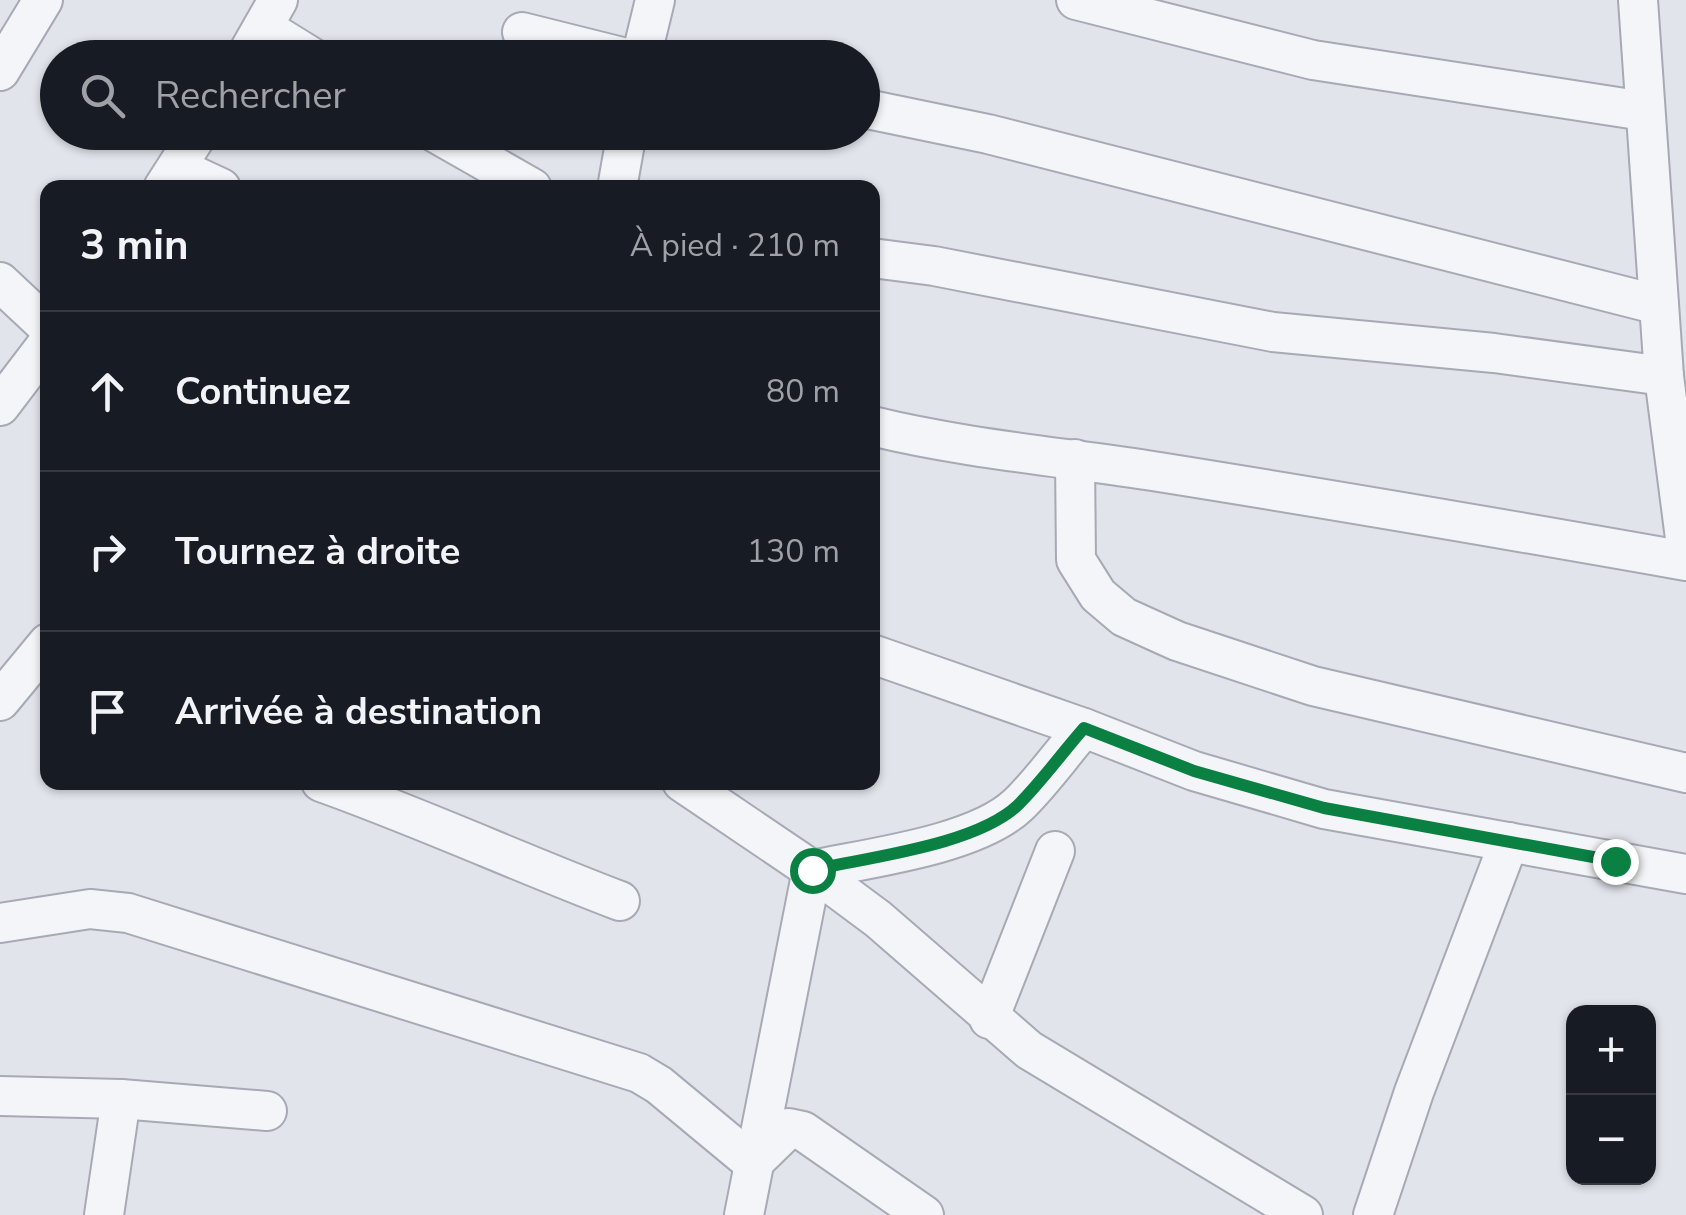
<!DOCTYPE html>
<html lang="fr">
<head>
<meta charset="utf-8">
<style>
	body { margin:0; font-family:"Nunito Sans",sans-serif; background:#20242c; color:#f1f3f6 }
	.controls { position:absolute; right:30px; bottom:30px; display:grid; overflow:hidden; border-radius:20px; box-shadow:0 2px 8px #0004 }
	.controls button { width:90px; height:90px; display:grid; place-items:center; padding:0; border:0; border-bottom:2px solid #363941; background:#171b24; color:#f1f3f6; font:50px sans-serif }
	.stop { position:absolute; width:30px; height:30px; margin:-22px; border:8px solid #0b8043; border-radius:50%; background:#fff }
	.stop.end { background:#0b8043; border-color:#fff; box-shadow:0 2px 10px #0008 }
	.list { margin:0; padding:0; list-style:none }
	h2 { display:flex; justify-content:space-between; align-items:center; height:130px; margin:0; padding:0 40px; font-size:42px }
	h2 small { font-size:32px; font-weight:400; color:#9ea1a6 }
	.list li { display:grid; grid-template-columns:65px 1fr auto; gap:30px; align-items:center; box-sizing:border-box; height:160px; padding:0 40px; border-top:2px solid #363941 }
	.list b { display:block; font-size:38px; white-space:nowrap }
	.list em { font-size:32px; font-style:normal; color:#9ea1a6 }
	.icon { flex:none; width:55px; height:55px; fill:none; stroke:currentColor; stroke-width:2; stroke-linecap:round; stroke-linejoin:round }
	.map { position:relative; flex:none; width:1686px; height:1215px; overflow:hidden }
	.search { position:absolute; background:#171b24; box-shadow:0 2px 8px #0004; left:40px; top:40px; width:840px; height:110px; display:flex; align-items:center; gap:25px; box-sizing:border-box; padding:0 35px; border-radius:55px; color:#9ea1a6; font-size:38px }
	.panel { position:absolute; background:#171b24; box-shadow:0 2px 8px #0004; left:40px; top:180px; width:840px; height:610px; border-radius:20px }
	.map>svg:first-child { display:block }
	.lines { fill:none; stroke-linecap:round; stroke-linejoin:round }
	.minor-casing { stroke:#a6aab5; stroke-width:42 }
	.minor { stroke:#f4f5f8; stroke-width:38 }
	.route { stroke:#0b8043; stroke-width:12 }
</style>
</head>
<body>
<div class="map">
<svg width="1686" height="1215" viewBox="0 0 1686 1215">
	<rect width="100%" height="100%" fill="#e1e4ea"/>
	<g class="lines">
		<g class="minor-casing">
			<g id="minor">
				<path d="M1076 0 1313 60 1644 111"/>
				<path d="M1638 0 1664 376 1686 546"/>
				<path d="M263 27 313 58"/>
				<path d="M522 32 626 58"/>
				<path d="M245 58 278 0"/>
				<path d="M641 58 655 0"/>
				<path d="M0 71 43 0"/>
				<path d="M862 108 988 134 1659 305"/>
				<path d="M434 132 532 188"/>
				<path d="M178 168 221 188"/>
				<path d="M163 188 199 132"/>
				<path d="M617 188 627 132"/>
				<path d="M872 258 934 266 1273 332 1494 353 1664 376"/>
				<path d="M0 282 48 327"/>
				<path d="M0 406 48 343"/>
				<path d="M872 426C966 449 1063 457 1159 472 1335 500 1510 530 1686 561"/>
				<path d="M1075 459 1076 560 1098 595 1124 617 1177 641 1313 686 1686 773"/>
				<path d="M872 654 1084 728 1194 771 1324 809 1686 874"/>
				<path d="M0 701 48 643"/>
				<path d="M321 782C422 818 520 863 620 901"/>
				<path d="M682 782 812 870 878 919 1029 1050 1303 1215"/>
				<path d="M0 923 90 909 128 913 639 1073 659 1085 753 1163 789 1128 803 1131 924 1215"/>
				<path d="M989 1019 1055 851"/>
				<path d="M0 1096 121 1099 267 1111"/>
				<path d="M104 1215 121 1099"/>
				<path d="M744 1215 812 870C869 858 976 845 1018 805 1042 782 1062 753 1084 728"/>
				<path d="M1373 1215 1414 1092 1509 842"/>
			</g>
		</g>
		<use href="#minor" class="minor"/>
	</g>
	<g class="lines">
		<path class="route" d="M812 870C869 857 976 845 1018 805 1042 781 1062 753 1084 728L1194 771 1324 808 1615 861"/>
	</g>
</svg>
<div class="controls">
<button>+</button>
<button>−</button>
</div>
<div class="stop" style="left:812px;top:870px"></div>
<div class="stop end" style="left:1615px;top:861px"></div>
<div class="search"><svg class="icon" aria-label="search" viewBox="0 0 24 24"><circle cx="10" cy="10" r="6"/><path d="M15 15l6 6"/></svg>Rechercher</div>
<section class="panel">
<h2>3 min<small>À pied · 210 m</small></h2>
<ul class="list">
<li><svg class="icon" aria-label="ahead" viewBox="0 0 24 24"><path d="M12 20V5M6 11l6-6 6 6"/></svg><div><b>Continuez</b></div><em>80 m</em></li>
<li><svg class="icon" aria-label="right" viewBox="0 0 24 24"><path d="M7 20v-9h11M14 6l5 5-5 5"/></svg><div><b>Tournez à droite</b></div><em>130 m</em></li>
<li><svg class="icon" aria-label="arrive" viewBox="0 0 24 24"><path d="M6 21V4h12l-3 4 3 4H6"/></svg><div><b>Arrivée à destination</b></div></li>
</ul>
</section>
</div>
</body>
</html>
